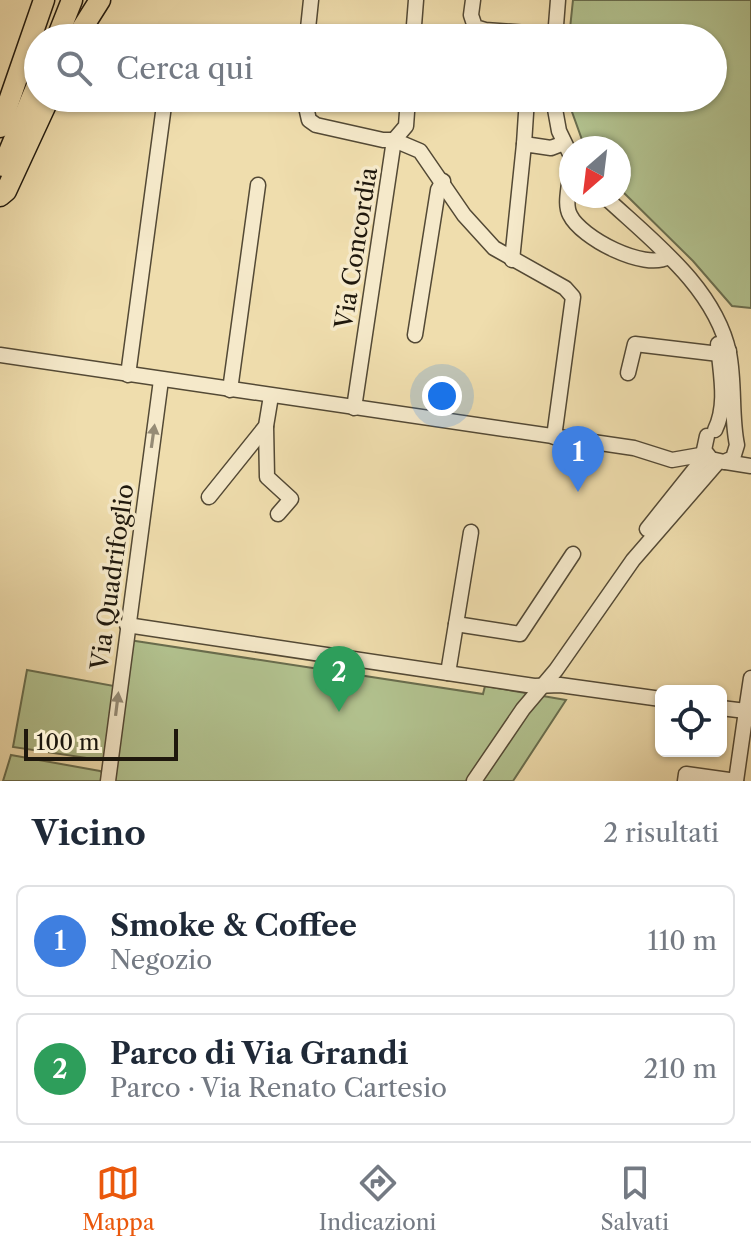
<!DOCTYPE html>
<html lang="it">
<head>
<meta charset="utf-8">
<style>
	body { margin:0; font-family:"Libre Caslon Text",serif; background:#f2f2f3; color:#1f2937 }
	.controls { position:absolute; right:24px; bottom:24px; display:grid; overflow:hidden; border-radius:12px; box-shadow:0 2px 6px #0004 }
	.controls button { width:72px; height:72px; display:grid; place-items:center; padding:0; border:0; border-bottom:2px solid #e0e1e3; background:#fff; color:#1f2937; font:40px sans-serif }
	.compass { position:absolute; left:559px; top:136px; width:72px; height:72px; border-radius:50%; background:#fff; box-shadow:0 2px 6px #0004; rotate:208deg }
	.scale { position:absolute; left:24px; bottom:20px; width:154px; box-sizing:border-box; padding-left:8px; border:4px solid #1f180d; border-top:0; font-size:22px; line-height:28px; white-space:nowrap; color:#1f180d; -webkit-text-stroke:6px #f5e9ca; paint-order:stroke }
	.you { position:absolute; left:442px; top:396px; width:28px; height:28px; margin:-20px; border:6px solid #fff; border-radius:50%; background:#1a73e8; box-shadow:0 0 0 12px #1a73e833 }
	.badge { display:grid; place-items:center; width:52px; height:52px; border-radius:50%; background:#ea580c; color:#fff; font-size:26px; font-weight:700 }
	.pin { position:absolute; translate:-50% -66px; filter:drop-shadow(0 2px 4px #0008) }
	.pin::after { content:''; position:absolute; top:42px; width:28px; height:24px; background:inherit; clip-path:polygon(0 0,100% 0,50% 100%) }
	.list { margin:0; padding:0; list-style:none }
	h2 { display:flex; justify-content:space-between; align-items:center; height:104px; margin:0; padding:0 32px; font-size:34px }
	h2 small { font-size:26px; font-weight:400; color:#747a83 }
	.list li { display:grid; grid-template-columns:52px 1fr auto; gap:24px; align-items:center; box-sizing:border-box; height:112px; margin:0 16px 16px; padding:0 16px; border:2px solid #e0e1e3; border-radius:12px }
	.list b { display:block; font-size:30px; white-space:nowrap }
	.list p { margin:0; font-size:26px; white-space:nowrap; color:#747a83 }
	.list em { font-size:26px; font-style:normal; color:#747a83 }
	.icon { flex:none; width:44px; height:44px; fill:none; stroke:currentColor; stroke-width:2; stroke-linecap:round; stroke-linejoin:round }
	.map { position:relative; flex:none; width:751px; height:781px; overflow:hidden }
	.search { position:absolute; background:#fff; box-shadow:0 2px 6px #0004; left:24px; right:24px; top:24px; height:88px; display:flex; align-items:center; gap:20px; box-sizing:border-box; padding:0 28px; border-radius:44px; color:#747a83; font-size:30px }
	.sheet { height:360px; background:#fff }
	nav { display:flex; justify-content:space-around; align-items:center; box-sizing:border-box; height:112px; border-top:2px solid #e0e1e3; background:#fff; font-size:22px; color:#747a83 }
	nav a { display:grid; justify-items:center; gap:4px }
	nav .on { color:#ea580c }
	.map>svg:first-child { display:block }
	.green { fill:#b2c28f; stroke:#686d4e; stroke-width:2 }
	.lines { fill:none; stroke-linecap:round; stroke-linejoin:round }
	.minor-casing { stroke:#534935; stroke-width:17 }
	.highway-casing { stroke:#1f180d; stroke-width:23 }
	.minor { stroke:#f5e9ca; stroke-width:14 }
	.highway { stroke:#efddad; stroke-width:20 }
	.oneway { fill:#958b75 }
	.labels { text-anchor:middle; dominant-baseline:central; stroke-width:7; stroke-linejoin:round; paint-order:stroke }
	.street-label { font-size:24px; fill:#1f180d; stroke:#f5e9ca }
</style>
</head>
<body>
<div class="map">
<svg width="751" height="781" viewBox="0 0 751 781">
	<rect width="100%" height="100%" fill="#efddad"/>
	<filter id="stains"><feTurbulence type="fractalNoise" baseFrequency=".0025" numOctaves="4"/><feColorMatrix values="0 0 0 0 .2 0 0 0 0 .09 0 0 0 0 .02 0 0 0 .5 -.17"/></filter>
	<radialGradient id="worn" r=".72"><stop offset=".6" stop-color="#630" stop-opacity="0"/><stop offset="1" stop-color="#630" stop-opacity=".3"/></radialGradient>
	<g class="green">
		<path d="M573 0H751V308L732 306 693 261 619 188V148H585L567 98H713V38H569Z"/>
		<path d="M129 640 483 694 485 686 566 700 513 781H115V755Z"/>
		<path d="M27 670 114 686 105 757 100 760 13 747Z"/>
		<path d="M11 755 100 771 104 774 103 781H3Z"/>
	</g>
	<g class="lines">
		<g class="minor-casing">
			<g id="minor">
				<path d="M473 0 471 15 475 27 485 30 555 35"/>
				<path d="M307 38 311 0"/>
				<path d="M413 38 416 0"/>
				<path d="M555 38 558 0"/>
				<path d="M304 98 309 120 316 125 383 140H394L420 151 464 215 494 248 565 288 573 297 554 437"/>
				<path d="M553 98 559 131 571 156"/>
				<path d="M524 144 527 98"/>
				<path d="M569 183C568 193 565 206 570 215 581 238 645 271 668 257"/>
				<path d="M604 196C651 240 715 287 729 353 735 384 731 416 737 445L733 458 724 462 711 459 704 450 707 436"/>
				<path d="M512 260 524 144 551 148 564 143"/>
				<path d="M415 335 438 190 443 181"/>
				<path d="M0 355 634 448 672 460 706 454"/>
				<path d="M628 373 635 344 719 354 729 351"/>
				<path d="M128 375 165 98"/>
				<path d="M230 390 258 185"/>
				<path d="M354 408 394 140 406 126 408 98"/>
				<path d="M266 426 267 477 291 499 278 514"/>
				<path d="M715 430C728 404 720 372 718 344"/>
				<path d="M726 462 751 466"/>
				<path d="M209 497 266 426 271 396"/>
				<path d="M647 529 706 455"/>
				<path d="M456 624 520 634 573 554"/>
				<path d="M127 625 534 686 560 685 661 699"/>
				<path d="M448 673 471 532"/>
				<path d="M721 708 746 711 751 678"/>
				<path d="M108 781 161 380"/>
				<path d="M474 781 523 709 556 670 633 560 718 462"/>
				<path d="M685 781 686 774 736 781"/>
				<path d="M736 781 746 711"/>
			</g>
		</g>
		<g class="highway-casing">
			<g id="highway">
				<path d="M57 38 72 0"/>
				<path d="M76 38 100 0"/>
				<path d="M0 127 44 0"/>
				<path d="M3 166 38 83"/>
				<path d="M0 196 6 191 49 98"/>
			</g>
		</g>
		<use href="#minor" class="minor"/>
		<use href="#highway" class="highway"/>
	</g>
	<defs><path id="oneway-solid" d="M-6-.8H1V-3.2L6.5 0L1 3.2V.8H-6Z" transform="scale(2)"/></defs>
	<g class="oneway">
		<use href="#oneway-solid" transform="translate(153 436) rotate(-82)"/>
		<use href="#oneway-solid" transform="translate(117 704) rotate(-83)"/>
	</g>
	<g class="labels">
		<g class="street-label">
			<text transform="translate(356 248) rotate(-81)">Via Concordia</text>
			<text transform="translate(112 577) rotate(-82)">Via Quadrifoglio</text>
		</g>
	</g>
	<rect width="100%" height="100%" filter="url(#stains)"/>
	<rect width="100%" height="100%" fill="url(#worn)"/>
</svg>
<div class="controls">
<button><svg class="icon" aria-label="locate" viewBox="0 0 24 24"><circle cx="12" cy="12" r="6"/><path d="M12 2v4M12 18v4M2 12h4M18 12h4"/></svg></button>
</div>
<svg class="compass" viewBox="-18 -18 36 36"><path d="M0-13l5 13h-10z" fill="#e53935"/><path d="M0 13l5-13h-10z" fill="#747a83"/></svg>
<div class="scale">100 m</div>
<div class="you"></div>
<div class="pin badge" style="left:578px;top:492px;background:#3f7fe0">1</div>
<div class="pin badge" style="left:339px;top:712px;background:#2e9e5b">2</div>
<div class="search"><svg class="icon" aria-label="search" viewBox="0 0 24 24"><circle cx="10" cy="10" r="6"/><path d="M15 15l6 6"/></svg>Cerca qui</div>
</div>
<section class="sheet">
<h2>Vicino<small>2 risultati</small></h2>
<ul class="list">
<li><span class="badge" style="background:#3f7fe0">1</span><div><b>Smoke &amp; Coffee</b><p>Negozio</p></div><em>110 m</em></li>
<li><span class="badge" style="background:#2e9e5b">2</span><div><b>Parco di Via Grandi</b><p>Parco · Via Renato Cartesio</p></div><em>210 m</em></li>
</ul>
</section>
<nav>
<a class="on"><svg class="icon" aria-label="map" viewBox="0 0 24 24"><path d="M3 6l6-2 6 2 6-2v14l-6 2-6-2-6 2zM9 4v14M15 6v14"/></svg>Mappa</a>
<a><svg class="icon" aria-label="directions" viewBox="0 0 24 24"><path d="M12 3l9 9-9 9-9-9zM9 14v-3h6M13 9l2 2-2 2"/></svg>Indicazioni</a>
<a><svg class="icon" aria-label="saved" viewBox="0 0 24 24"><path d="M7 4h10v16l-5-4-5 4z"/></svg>Salvati</a>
</nav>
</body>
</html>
